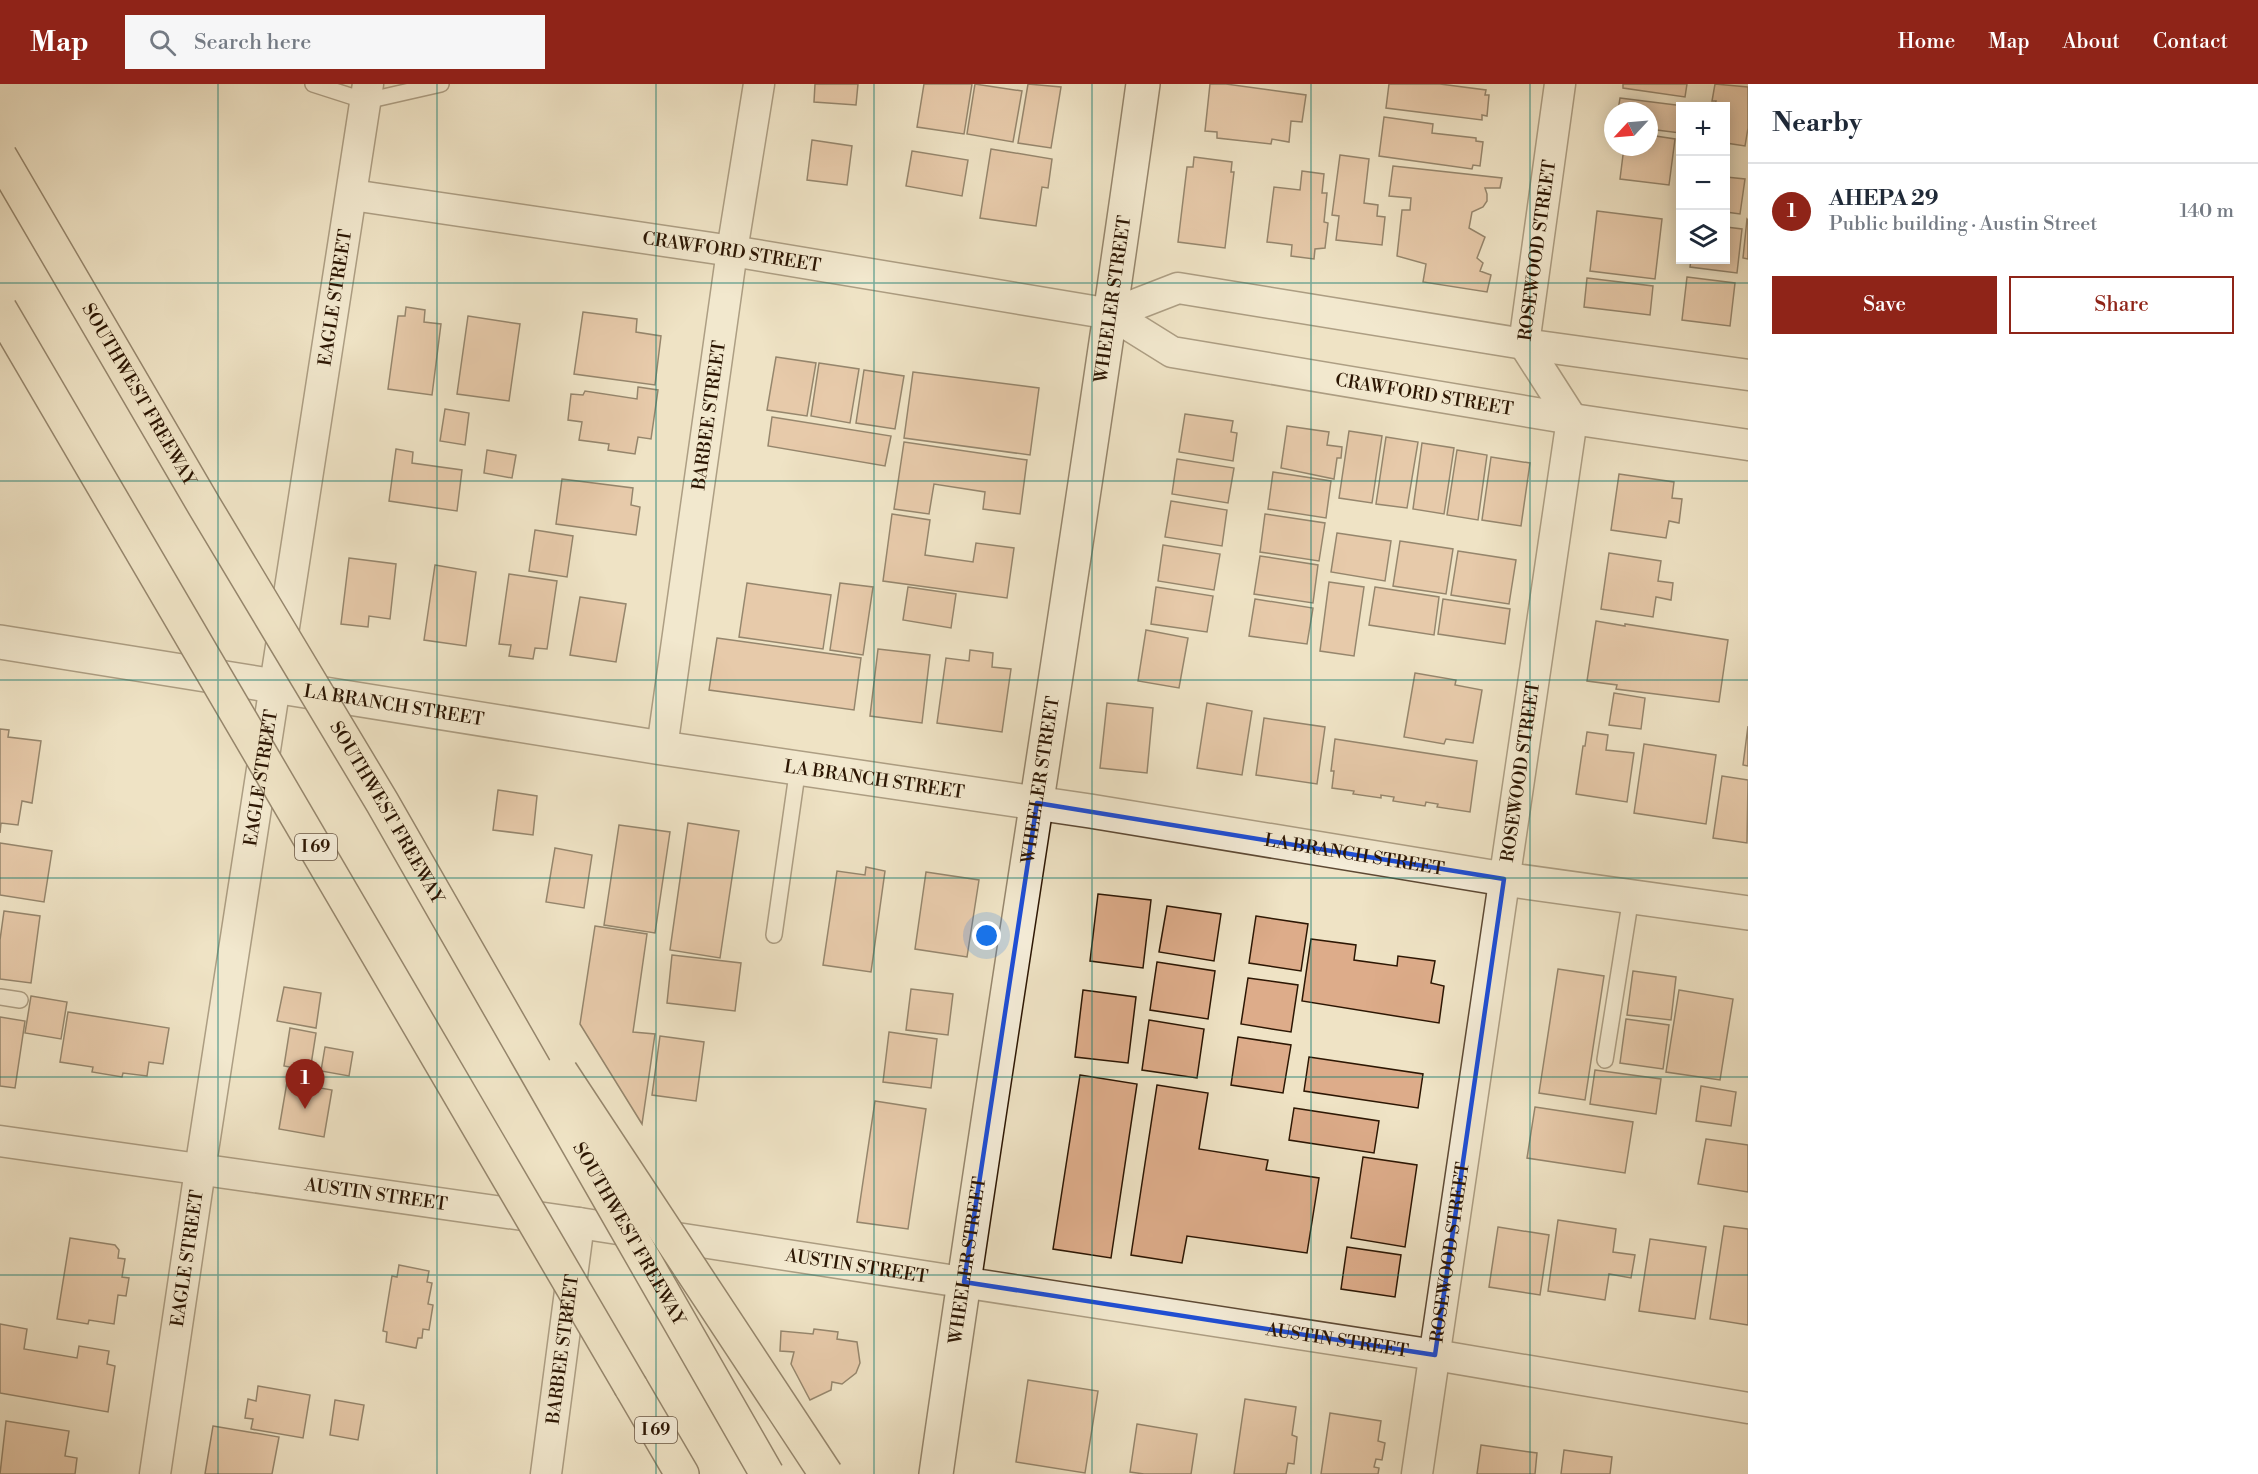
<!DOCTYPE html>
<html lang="en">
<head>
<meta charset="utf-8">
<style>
	body { margin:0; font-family:"Libre Bodoni",serif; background:#f6f6f7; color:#1f2937 }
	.controls { position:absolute; right:18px; top:18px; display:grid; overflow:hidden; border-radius:0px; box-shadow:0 3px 15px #0003 }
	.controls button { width:54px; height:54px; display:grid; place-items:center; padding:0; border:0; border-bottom:2px solid #e0e1e3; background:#fff; color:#1f2937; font:30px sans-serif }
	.compass { position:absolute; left:1604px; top:18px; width:54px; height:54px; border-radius:50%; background:#fff; box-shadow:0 3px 15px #0003; rotate:244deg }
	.you { position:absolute; left:987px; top:852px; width:21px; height:21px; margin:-15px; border:4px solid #fff; border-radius:50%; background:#1a73e8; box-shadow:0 0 0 9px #1a73e833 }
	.badge { display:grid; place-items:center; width:39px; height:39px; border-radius:50%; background:#8f2418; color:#fff; font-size:20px; font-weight:700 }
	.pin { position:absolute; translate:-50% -50px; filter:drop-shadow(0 2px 3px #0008) }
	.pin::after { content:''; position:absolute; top:32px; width:21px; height:18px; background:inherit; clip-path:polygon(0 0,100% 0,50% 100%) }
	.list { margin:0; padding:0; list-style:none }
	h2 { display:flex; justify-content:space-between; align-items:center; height:78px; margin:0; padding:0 24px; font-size:26px }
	h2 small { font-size:20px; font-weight:400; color:#747a83 }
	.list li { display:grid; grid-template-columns:39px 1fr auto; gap:18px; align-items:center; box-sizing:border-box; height:96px; padding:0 24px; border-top:2px solid #e0e1e3 }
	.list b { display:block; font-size:22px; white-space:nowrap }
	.list p { margin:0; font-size:20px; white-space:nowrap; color:#747a83 }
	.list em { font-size:20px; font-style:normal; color:#747a83 }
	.actions { display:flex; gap:12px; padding:18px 24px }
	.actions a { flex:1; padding:14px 0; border:2px solid #8f2418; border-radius:0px; text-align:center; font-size:21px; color:#8f2418 }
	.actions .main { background:#8f2418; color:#fff }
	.icon { flex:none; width:33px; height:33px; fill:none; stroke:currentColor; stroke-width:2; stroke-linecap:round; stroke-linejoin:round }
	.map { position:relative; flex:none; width:1748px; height:1390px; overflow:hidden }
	header { display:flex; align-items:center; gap:36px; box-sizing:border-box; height:84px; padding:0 30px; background:#8f2418; color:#fff }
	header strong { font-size:28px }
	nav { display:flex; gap:33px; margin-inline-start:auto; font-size:21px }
	.search { width:420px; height:54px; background:#f6f6f7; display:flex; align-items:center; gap:15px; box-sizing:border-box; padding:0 21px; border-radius:0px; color:#747a83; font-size:22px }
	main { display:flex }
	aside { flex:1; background:#fff }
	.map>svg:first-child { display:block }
	.building { fill:#ddac8a; stroke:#2c1603; stroke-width:1.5 }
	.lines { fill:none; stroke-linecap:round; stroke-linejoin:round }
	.service-casing { stroke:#5d4934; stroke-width:18 }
	.minor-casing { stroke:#5d4934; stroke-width:33 }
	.tertiary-casing { stroke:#5d4934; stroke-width:36 }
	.secondary-casing { stroke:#2c1603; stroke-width:36 }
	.motorway-casing { stroke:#2c1603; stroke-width:36 }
	.service { stroke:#f5edd9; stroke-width:15 }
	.minor { stroke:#f5edd9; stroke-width:30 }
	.tertiary { stroke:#f5edd9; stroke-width:33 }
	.secondary { stroke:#f5edd9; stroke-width:33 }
	.motorway { stroke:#efe3c5; stroke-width:33 }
	.motorway-bridge-casing { stroke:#2c1603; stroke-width:36; stroke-linecap:butt }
	.motorway-bridge { stroke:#efe3c5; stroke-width:33 }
	.marked { fill:none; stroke:#1d4ed8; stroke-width:4.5; stroke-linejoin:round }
	.grid { fill:none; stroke:#0f766e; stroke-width:1.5; stroke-opacity:0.55 }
	.labels { text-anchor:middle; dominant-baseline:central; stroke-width:6; stroke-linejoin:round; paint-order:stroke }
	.shield { fill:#f5edd9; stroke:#685643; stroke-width:1.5 }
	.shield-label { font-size:16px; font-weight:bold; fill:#2c1603 }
	.street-label { font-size:18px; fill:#2c1603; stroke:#f5edd9 }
</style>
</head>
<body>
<header>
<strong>Map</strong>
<div class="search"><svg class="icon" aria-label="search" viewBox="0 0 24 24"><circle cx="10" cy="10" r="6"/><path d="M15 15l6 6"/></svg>Search here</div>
<nav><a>Home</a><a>Map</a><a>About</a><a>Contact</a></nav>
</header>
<main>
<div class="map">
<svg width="1748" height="1390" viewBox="0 0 1748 1390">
	<rect width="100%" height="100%" fill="#efe3c5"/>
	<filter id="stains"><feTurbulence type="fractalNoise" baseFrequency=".00333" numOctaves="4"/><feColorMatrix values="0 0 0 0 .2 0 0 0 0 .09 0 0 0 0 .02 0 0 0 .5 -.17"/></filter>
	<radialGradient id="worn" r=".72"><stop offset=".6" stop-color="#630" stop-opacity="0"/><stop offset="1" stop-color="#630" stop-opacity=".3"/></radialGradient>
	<g class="building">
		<path d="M815 0H858L856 21 814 18Z"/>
		<path d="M924 0H972L964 50 917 43Z"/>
		<path d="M975 0 1022 7 1013 58 967 50Z"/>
		<path d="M1028 0 1061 3 1051 64 1018 59Z"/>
		<path d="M1210 0H1226L1306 11 1302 38 1291 37 1289 58 1272 55 1271 60 1217 54V48L1205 47Z"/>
		<path d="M1389 0H1440L1486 6 1485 11H1489L1487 32 1482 31V36L1386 24Z"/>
		<path d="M1623 0H1687L1685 13 1623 4Z"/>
		<path d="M1715 0 1748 3V44L1745 62 1726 59V22H1715L1716 17H1712Z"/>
		<path d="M1620 14 1684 22H1680V49L1649 45V27H1618Z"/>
		<path d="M1384 33 1433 40 1432 49 1476 54V57L1483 58 1480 82 1473 81 1472 85 1379 72Z"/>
		<path d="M1649 51 1675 55 1669 101 1620 95 1624 63H1649Z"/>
		<path d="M812 56 852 62 847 101 807 96Z"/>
		<path d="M991 65 1052 75 1048 104 1042 103 1036 142 980 134Z"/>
		<path d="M912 67 968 76 962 112 906 102Z"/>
		<path d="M1340 71 1369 75 1364 119 1378 121 1377 132 1385 133 1382 161 1336 156 1339 132 1332 131Z"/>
		<path d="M1194 73 1232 78 1231 88H1234L1225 164 1178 158 1187 83H1193Z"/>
		<path d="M1393 82 1502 94 1500 104H1485L1487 110V117L1483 123 1472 128 1469 144 1485 153 1477 174 1483 179 1480 187 1491 191 1487 208 1423 198 1426 180 1397 172 1402 126H1410L1411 114 1389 112Z"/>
		<path d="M1302 87 1324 90 1322 109H1327L1324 138 1328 139 1325 164 1315 165 1314 175 1291 172 1292 161 1267 158 1274 103 1300 106Z"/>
		<path d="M1726 93 1745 95 1740 130 1726 128Z"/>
		<path d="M1597 127 1662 135 1655 195 1590 187Z"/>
		<path d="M1747 135 1748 136V175L1743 174Z"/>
		<path d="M1726 143 1742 145 1737 189 1690 183 1691 176H1726Z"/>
		<path d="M1687 193 1735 199 1730 242 1682 236Z"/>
		<path d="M1587 194 1653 202 1650 231 1584 223Z"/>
		<path d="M406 223 425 226 424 238 441 240 432 311 388 305 398 232H405Z"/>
		<path d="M583 228 637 235 636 248 661 252 655 301 574 290Z"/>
		<path d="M468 232 520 240 509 317 457 310Z"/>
		<path d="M776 273 816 279 807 332 767 326Z"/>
		<path d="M819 279 859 285 850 339 811 332Z"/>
		<path d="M864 286 904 292 895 345 856 339Z"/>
		<path d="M913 288 1039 304 1030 371 904 354Z"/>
		<path d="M638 303 658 306 651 355 638 353 635 370 608 366 609 360 579 356 582 338 568 336 571 310 583 311 585 307 637 315Z"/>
		<path d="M445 325 469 329 465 361 440 357Z"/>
		<path d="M1185 330 1233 337 1231 348 1237 349 1233 377 1179 368Z"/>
		<path d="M772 333 891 352 885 382 768 362Z"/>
		<path d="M1287 342 1329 348 1327 361 1342 363 1341 374H1337L1334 395 1281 384Z"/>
		<path d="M1349 347 1382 352 1372 419 1339 414Z"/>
		<path d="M1386 353 1418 358 1407 424 1376 420Z"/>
		<path d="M904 358 1027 376 1020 430 983 425 985 408 934 400 929 430 894 425Z"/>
		<path d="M1422 359 1454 364 1444 430 1413 425Z"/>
		<path d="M396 365 413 368 412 379 462 386 457 427 389 417Z"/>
		<path d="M487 366 516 371 512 394 484 389Z"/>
		<path d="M1457 366 1487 371 1478 436 1447 431Z"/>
		<path d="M1491 373 1530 379 1521 442 1482 436Z"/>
		<path d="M1177 375 1234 384 1228 419 1172 410Z"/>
		<path d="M1273 388 1331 397 1326 434 1268 425Z"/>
		<path d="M1619 390 1674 398 1672 414 1682 415 1679 439 1669 437 1666 454 1611 446Z"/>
		<path d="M562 395 633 404 631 421 640 423 636 451 556 440Z"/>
		<path d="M1171 417 1227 426 1222 462 1165 453Z"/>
		<path d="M892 430 930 436 925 471 973 478 976 459 1014 464 1007 514 883 497Z"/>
		<path d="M1265 430 1325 439 1319 477 1260 468Z"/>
		<path d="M535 446 573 452 567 493 529 487Z"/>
		<path d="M1337 449 1391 457 1385 497 1331 488Z"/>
		<path d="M1400 457 1453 465 1446 510 1393 502Z"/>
		<path d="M1163 461 1220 470 1214 506 1158 497Z"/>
		<path d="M1458 467 1516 476 1509 520 1451 511Z"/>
		<path d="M1609 469 1661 477 1658 497 1673 499 1671 516 1656 513 1653 533 1601 525Z"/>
		<path d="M1260 472 1318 481 1313 519 1254 510Z"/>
		<path d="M349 474 396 480 390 535 369 532 368 543 341 540Z"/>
		<path d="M435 481 476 488 466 562 424 556Z"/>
		<path d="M509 490 557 497 547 565 535 564 533 575 509 572 511 561 499 560Z"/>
		<path d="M1329 498 1364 503 1354 572 1320 567Z"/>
		<path d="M747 499 831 511 823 565 739 553Z"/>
		<path d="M840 499 873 503 863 571 830 566Z"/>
		<path d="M908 503 956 510 951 544 903 536Z"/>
		<path d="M1156 503 1213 512 1207 548 1151 540Z"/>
		<path d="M1375 503 1439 513 1434 551 1369 541Z"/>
		<path d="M580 513 626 520 616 578 570 571Z"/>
		<path d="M1255 515 1313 524 1307 560 1249 552Z"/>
		<path d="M1443 515 1510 525 1505 560 1438 550Z"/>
		<path d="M1596 537 1625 542V540L1728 556 1719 618 1616 605 1617 601 1587 597Z"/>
		<path d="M1146 546 1188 554 1179 604 1138 597Z"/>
		<path d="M717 554 861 574 854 626 709 606Z"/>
		<path d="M878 565 930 571 922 639 870 632Z"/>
		<path d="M970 566 993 569 992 583 1011 585 1002 648 937 639 946 574 969 577Z"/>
		<path d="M1415 589 1456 596 1455 601 1482 606 1473 659 1446 655 1444 660 1404 653Z"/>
		<path d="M1614 609 1645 614 1641 645 1609 641Z"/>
		<path d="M1107 619 1153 624 1147 689 1100 684Z"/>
		<path d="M1207 619 1252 627 1242 691 1197 684Z"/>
		<path d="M1264 634 1325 643 1317 700 1256 691Z"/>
		<path d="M1748 642V682L1743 681Z"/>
		<path d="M0 645 9 646 8 653 41 657 32 719 22 717 18 741 1 739 0 749Z"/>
		<path d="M1587 648 1608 651 1606 666 1634 669 1627 718 1576 710 1583 662H1585Z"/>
		<path d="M1335 655 1477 677 1470 728 1437 723 1438 720 1426 718 1425 722 1393 717 1394 713 1381 711V714L1353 710 1354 707 1332 704 1334 687H1331Z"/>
		<path d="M1644 660 1716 671 1706 740 1634 729Z"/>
		<path d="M1722 692 1748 696 1747 759 1713 754Z"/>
		<path d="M498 706 537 712 533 751 493 746Z"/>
		<path d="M688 739 739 747 720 874 670 866Z"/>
		<path d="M619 741 670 748 655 849 604 841Z"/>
		<path d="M0 759 52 767 44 818 0 811Z"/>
		<path d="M555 764 592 771 584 824 546 818Z"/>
		<path d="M866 783 885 787 871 888 823 881 837 787 865 791Z"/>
		<path d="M926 788 979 796 967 873 915 865Z"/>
		<path d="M1098 810 1151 816 1143 884 1090 877Z"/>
		<path d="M1167 822 1221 830 1214 877 1159 868Z"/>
		<path d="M4 827 40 832 31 899 0 895V856Z"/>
		<path d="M1256 832 1308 840 1301 887 1249 879Z"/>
		<path d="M595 842 647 850 633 948 655 950 642 1040 580 940Z"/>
		<path d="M1311 855 1356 861 1354 876 1397 882 1398 872 1435 877 1431 899 1444 902 1439 939 1302 917Z"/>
		<path d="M672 871 741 879 735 927 667 919Z"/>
		<path d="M1157 878 1215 887 1208 935 1150 926Z"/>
		<path d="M1558 885 1604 892 1585 1016 1539 1009Z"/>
		<path d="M1633 887 1676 893 1671 936 1627 931Z"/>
		<path d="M1248 894 1298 901 1291 948 1241 940Z"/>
		<path d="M284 903 321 909 316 944 277 937Z"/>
		<path d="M911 905 953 910 948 951 906 946Z"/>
		<path d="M1083 906 1136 913 1128 979 1075 973Z"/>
		<path d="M1679 906 1733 915 1720 996 1666 988Z"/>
		<path d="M31 912 67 918 61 955 25 949Z"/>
		<path d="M68 928 169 944 163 980 149 978 147 992 123 989 122 993 92 988 93 983 60 978Z"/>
		<path d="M0 933 25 937 15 1004 0 1002Z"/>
		<path d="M1626 935 1669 941 1663 985 1620 979Z"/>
		<path d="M1149 936 1204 945 1197 994 1142 986Z"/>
		<path d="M290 944 316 949 310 987 284 982Z"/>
		<path d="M889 948 937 955 931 1004 883 998Z"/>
		<path d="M660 952 704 958 696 1017 652 1011Z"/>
		<path d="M1238 953 1291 961 1283 1009 1231 1001Z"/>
		<path d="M325 963 353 968 349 992 321 987Z"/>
		<path d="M1309 973 1423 990 1418 1024 1304 1007Z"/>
		<path d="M1595 986 1661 995 1656 1030 1590 1020Z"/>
		<path d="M1080 991 1137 1000 1111 1174 1053 1165Z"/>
		<path d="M287 998 332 1006 324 1053 279 1045Z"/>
		<path d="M1157 1001 1208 1009 1199 1065 1268 1076 1266 1086 1319 1094 1307 1169 1187 1152 1182 1179 1131 1171Z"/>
		<path d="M1701 1002 1736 1008 1731 1042 1696 1037Z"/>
		<path d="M875 1017 926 1025 908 1145 857 1138Z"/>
		<path d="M1535 1023 1633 1038 1625 1089 1527 1074Z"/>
		<path d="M1294 1024 1379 1037 1374 1069 1289 1056Z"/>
		<path d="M1706 1055 1748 1061V1108L1698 1100Z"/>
		<path d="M1363 1073 1417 1081 1405 1163 1351 1154Z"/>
		<path d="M1558 1136 1616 1145 1613 1168 1635 1171 1631 1194 1609 1190 1605 1216 1548 1207Z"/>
		<path d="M1724 1142 1748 1145V1241L1710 1235Z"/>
		<path d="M1498 1143 1549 1151 1540 1211 1489 1203Z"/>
		<path d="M70 1154 115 1161 119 1166 118 1174 125 1175 122 1193 129 1194 126 1212 118 1211 114 1240 89 1236 88 1240 57 1235Z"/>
		<path d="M1650 1155 1706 1163 1695 1235 1639 1227Z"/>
		<path d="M1347 1163 1401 1171 1395 1213 1341 1205Z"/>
		<path d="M399 1181 429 1187 427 1198 432 1199 428 1220 433 1221 429 1246 423 1245 422 1254H418L416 1264 386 1258 387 1248 383 1247 392 1192 397 1193Z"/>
		<path d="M0 1240 27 1245 24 1265 77 1274 79 1262 109 1267 107 1280 115 1282 108 1328 0 1309Z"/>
		<path d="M814 1245 838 1248 837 1255 857 1258 860 1279 856 1289 842 1300 832 1298 831 1306 810 1316 791 1280 794 1268 780 1267 781 1247 813 1250Z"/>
		<path d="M1028 1296 1098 1307 1085 1389 1016 1378Z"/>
		<path d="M258 1302 310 1311 303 1354 251 1345 253 1335 245 1334 248 1315 256 1317Z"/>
		<path d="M1245 1315 1296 1323 1292 1351 1297 1353 1294 1380 1288 1379 1286 1390H1234Z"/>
		<path d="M335 1316 364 1321 358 1356 330 1351Z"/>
		<path d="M1330 1329 1381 1337 1378 1357 1385 1359 1382 1376 1376 1375 1374 1383 1379 1384 1378 1390H1321Z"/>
		<path d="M6 1337 69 1347 65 1372 77 1374 75 1390H0Z"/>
		<path d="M1137 1340 1197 1350 1191 1390H1144L1130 1388Z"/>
		<path d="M213 1342 279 1353 272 1390H205Z"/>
		<path d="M1481 1361 1537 1369 1535 1390H1477Z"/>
		<path d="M1564 1366 1612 1373 1610 1390H1561Z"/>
	</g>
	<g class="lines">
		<g class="service-casing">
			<g id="service">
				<path d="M313 0 366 17 441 0"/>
				<path d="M774 851 798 683"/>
				<path d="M0 913 20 916"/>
				<path d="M1605 976 1631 813"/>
			</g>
		</g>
		<g class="minor-casing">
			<g id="minor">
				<path id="s1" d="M352 111 732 167 1111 230 1172 268 1572 335 1748 361"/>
				<path d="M1111 230 1178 204 1524 260 1748 291"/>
				<path id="s2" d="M662 664 732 167 759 0"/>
				<path id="s3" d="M0 1057 579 1139 1435 1271 1748 1324"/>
				<path id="s4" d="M155 1390 200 1086 368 0"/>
				<path id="s5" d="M546 1390 579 1139"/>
				<path id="s6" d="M1417 1390 1572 335 1524 260 1560 0"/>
			</g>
		</g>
		<g class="tertiary-casing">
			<g id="tertiary">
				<path id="s7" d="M0 558 662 664 1090 727 1504 795 1748 829"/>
			</g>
		</g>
		<g class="secondary-casing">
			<g id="secondary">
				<path id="s8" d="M936 1390C1002 926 1079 464 1143 0"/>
			</g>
		</g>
		<g class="motorway-casing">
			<path id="motorway" d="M631 1303 682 1390"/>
		</g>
		<use href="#service" class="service"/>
		<use href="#minor" class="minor"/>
		<use href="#tertiary" class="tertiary"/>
		<use href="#secondary" class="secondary"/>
		<use href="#motorway" class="motorway"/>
		<g class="motorway-bridge-casing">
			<g id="motorway-bridge">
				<path id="s9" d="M0 72 205 423 382 718 767 1390"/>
				<path d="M0 225 631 1303"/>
				<path d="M561 988 826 1390"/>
			</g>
		</g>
		<use href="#motorway-bridge" class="motorway-bridge"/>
	</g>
	<path d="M0 0H1748V1390H0ZM1037 719 1504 795 1435 1271 964 1198Z" fill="#efe3c5" fill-opacity=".55" fill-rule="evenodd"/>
	<path class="marked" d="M1037 719 1504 795 1435 1271 964 1198Z"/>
	<path class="grid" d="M218 0V1390M437 0V1390M656 0V1390M874 0V1390M1092 0V1390M1311 0V1390M1530 0V1390M0 199H1748M0 397H1748M0 596H1748M0 794H1748M0 993H1748M0 1191H1748"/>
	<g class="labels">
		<g class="shield">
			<rect x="295" y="750" width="42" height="26" rx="4.5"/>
			<rect x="635" y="1333" width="42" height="26" rx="4.5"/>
		</g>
		<g class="shield-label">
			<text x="316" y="763">I 69</text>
			<text x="656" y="1346">I 69</text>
		</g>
		<g class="street-label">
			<text stroke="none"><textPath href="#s6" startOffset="1250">ROSEWOOD STREET</textPath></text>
			<text stroke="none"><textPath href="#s1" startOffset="384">CRAWFORD STREET</textPath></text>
			<text stroke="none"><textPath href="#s4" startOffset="1190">EAGLE STREET</textPath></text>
			<text stroke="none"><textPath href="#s8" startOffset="1188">WHEELER STREET</textPath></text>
			<text stroke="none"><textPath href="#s1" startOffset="1096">CRAWFORD STREET</textPath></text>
			<text stroke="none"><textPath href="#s9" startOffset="276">SOUTHWEST FREEWAY</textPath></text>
			<text stroke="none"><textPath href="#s2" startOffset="336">BARBEE STREET</textPath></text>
			<text stroke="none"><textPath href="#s7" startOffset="399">LA BRANCH STREET</textPath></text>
			<text stroke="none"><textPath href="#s6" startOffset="710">ROSEWOOD STREET</textPath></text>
			<text stroke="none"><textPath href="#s4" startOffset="704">EAGLE STREET</textPath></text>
			<text stroke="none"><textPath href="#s7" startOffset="885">LA BRANCH STREET</textPath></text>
			<text stroke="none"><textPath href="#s8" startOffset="702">WHEELER STREET</textPath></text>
			<text stroke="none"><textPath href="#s9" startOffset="762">SOUTHWEST FREEWAY</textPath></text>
			<text stroke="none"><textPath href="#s7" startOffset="1371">LA BRANCH STREET</textPath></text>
			<text stroke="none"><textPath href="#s3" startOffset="380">AUSTIN STREET</textPath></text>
			<text stroke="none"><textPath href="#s9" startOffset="1248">SOUTHWEST FREEWAY</textPath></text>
			<text stroke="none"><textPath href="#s6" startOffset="224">ROSEWOOD STREET</textPath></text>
			<text stroke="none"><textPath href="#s4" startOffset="218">EAGLE STREET</textPath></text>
			<text stroke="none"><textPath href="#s8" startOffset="216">WHEELER STREET</textPath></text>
			<text stroke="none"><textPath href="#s3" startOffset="866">AUSTIN STREET</textPath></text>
			<text stroke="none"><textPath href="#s3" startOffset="1352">AUSTIN STREET</textPath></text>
			<text stroke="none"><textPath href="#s5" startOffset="126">BARBEE STREET</textPath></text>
		</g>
	</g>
	<rect width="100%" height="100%" filter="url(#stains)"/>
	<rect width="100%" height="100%" fill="url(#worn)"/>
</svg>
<div class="controls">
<button>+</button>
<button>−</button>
<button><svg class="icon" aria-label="layers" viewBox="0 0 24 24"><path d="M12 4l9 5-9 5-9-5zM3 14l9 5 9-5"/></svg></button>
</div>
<svg class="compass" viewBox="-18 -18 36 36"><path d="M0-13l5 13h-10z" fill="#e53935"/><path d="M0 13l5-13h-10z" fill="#747a83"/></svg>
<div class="you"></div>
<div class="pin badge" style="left:305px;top:1025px">1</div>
</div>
<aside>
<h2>Nearby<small></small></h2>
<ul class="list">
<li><span class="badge">1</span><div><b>AHEPA 29</b><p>Public building · Austin Street</p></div><em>140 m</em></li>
</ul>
<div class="actions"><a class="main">Save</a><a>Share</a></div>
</aside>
</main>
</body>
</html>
